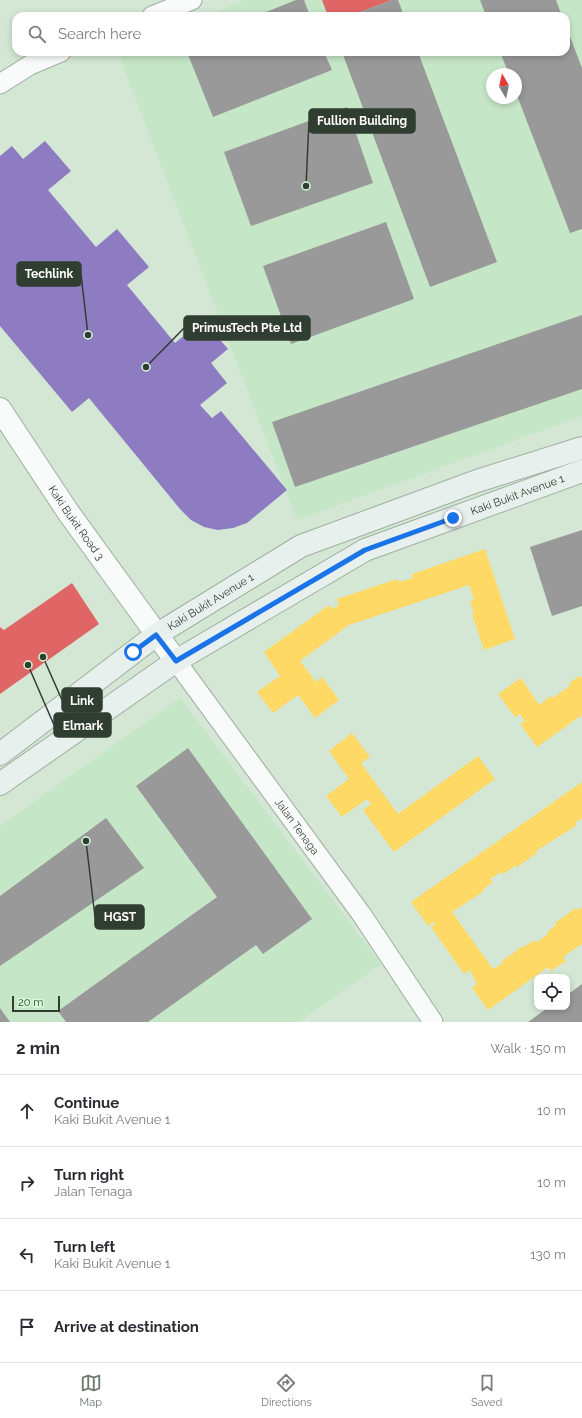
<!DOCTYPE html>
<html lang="en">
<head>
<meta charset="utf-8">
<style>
	body { margin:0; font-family:Raleway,sans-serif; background:#f2f2f3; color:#2b2b33 }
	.controls { position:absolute; right:12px; bottom:12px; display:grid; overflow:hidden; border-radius:8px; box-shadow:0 2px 6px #0003 }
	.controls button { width:36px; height:36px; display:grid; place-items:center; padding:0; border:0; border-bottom:1px solid #e1e1e2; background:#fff; color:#2b2b33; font:20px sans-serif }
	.compass { position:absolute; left:486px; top:68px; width:36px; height:36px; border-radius:50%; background:#fff; box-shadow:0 2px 6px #0003; rotate:351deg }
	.scale { position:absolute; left:12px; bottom:10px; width:48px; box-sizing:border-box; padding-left:4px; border:2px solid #303e31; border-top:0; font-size:11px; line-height:14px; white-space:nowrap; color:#303e31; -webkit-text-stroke:3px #d8fcda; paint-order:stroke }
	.stop { position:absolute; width:12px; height:12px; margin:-9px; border:3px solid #1a73e8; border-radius:50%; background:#fff }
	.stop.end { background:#1a73e8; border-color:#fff; box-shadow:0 1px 4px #0008 }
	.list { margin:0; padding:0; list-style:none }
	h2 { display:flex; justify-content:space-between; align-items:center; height:52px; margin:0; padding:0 16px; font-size:17px }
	h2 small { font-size:13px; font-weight:400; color:#7c7c81 }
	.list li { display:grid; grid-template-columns:26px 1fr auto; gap:12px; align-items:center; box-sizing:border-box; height:72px; padding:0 16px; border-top:1px solid #e1e1e2 }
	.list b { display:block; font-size:15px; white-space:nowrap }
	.list p { margin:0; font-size:13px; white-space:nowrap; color:#7c7c81 }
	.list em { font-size:13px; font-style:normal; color:#7c7c81 }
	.icon { flex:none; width:22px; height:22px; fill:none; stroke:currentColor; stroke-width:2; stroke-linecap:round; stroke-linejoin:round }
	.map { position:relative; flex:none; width:582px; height:1022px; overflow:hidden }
	.search { position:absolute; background:#fff; box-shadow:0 2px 6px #0003; left:12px; right:12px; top:12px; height:44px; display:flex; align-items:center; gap:10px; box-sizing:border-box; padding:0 14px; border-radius:12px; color:#7c7c81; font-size:15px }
	.sheet { height:340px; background:#fff }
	nav { display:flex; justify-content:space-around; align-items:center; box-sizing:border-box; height:56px; border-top:1px solid #e1e1e2; background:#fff; font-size:11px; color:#7c7c81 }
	nav a { display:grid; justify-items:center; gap:2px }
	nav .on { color:#69796a }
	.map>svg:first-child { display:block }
	.built { fill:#c6e6c8; fill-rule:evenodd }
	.homes { fill:#ffd966 }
	.shops { fill:#e06666 }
	.offices { fill:#8e7cc3 }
	.industry { fill:#999 }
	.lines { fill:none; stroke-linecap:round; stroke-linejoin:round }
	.minor-casing { stroke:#9faea0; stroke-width:21 }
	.tertiary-casing { stroke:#9faea0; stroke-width:24 }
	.secondary-casing { stroke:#9faea0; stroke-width:24 }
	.minor { stroke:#f8fbf9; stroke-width:19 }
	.tertiary { stroke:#f8fbf9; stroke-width:22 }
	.secondary { stroke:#e8f0ee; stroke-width:22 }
	.route { stroke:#1a73e8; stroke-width:5 }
	.labels { text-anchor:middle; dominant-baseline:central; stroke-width:4; stroke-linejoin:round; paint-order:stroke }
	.street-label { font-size:11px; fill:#303e31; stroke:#d8fcda }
	.leader { fill:none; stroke:#303e31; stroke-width:1.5 }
	.callout-dot { fill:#303e31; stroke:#d8fcda; stroke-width:1.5 }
	.callout { fill:#303e31; stroke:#303e31; stroke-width:1.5 }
	.callout-label { font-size:12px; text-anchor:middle; font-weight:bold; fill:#fff }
</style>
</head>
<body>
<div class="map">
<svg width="582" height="1022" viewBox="0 0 582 1022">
	<rect width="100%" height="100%" fill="#d3e7d4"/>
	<g class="built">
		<path d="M245 0H582V416L297 520 118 53 566 52V16H207ZM492 74H516V98H492Z"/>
		<path d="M180 698 381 964 299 1022H0V826Z"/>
	</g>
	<g class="homes">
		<path d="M485 549 515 639 484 650 472 614 474 613 470 601 474 600 469 585 349 625 300 661 316 682 322 677 339 700 315 718 298 695 273 713 257 692 280 676 264 652 329 605 332 609 339 605 337 599 397 579 398 582 413 578 412 574Z"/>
		<path d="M580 676 582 678V715L537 747 520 724 525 721 520 714 515 717 498 694 521 678 539 705 551 696 553 698 571 685 569 683Z"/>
		<path d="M352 733 370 757 361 763 398 814 478 756 495 779 394 852 363 810 371 804 367 799 342 817 326 796 349 779 329 751Z"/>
		<path d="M582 782V818L575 823 577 825 536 851 537 853 517 867 515 866 503 874 501 872 490 879 493 882 483 889 484 891 452 912 493 969 503 963 502 961 523 946 524 947 534 940 536 943 548 934 547 932 556 925 555 923 576 908 578 910 582 907V944L563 957 566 961 551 971 548 967 488 1010 472 988 477 984 470 970 464 974 431 927 435 925 433 922 428 926 411 902Z"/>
	</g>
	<g class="shops">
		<path d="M322 0H392L350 16H328Z"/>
		<path d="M72 583 99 624 0 694V627L4 630Z"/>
	</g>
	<path class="offices" d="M45 141 71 171 48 190 96 247 117 229 149 267 127 285 175 343 203 320 228 349 211 363 227 383 200 405 212 418 221 411 287 490 247 523 233 528 218 530 204 527 191 520 180 509 89 398 72 412 0 326V156L12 146 23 159Z"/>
	<g class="industry">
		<path d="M296 0H304L310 16H256Z"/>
		<path d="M392 0H398L404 16H350Z"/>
		<path d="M480 0H556L562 16H486Z"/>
		<path d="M566 26 582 68V229L570 233 516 93V74H509L500 52H566Z"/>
		<path d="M187 52H324L332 70 213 117Z"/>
		<path d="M342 52H418L497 262 430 287Z"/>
		<path d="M347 107 373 183 251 226 224 152Z"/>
		<path d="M386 222 414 299 291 344 263 266Z"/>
		<path d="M582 315V389L295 487 272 422Z"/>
		<path d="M582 530V606L552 616 530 547Z"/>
		<path d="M188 748 312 919 263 954 256 945 148 1022H66L58 1011 217 897 136 786Z"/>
		<path d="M106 818 144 868 0 966V896Z"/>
		<path d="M582 984V1022H528L549 1007H567V995Z"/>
		<path d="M0 1008 10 1022H0Z"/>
	</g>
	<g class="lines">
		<g class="minor-casing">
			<g id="minor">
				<path d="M152 16 192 0"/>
				<path d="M0 84 30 65 61 52"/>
				<path id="s1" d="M176 661 362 915 433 1022"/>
			</g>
		</g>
		<g class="tertiary-casing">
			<g id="tertiary">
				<path id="s2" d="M0 409 68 512 176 661"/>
			</g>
		</g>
		<g class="secondary-casing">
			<g id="secondary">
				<path id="s3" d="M0 754 156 635 301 546 477 481 582 448"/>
				<path id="s4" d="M0 784 176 661 365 550 582 471"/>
			</g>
		</g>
		<use href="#minor" class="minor"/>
		<use href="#tertiary" class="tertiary"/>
		<use href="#secondary" class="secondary"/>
	</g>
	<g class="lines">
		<path class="route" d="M133 652 156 635 176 661 365 550 453 518"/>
	</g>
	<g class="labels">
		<g class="street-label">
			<text stroke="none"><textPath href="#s4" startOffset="596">Kaki Bukit Avenue 1</textPath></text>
			<text stroke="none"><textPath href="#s2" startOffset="137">Kaki Bukit Road 3</textPath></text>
			<text stroke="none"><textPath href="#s3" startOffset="260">Kaki Bukit Avenue 1</textPath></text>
			<text stroke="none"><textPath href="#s1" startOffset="205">Jalan Tenaga</textPath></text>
		</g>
	</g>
	<path class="leader" d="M306 186L309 121M88 335L81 274M146 367L184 328M43 657L62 700M28 665L54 725M86 841L95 917"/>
	<g class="callout-dot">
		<circle cx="306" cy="186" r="4"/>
		<circle cx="88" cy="335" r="4"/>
		<circle cx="146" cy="367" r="4"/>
		<circle cx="43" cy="657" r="4"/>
		<circle cx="28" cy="665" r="4"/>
		<circle cx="86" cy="841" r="4"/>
	</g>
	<g class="callout">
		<rect x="309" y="109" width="106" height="24" rx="4"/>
		<rect x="17" y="262" width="64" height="24" rx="4"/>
		<rect x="184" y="316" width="126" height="24" rx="4"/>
		<rect x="62" y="688" width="40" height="24" rx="4"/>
		<rect x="54" y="713" width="57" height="24" rx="4"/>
		<rect x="95" y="905" width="49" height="24" rx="4"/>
	</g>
	<g class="callout-label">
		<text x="362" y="125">Fullion Building</text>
		<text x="49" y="278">Techlink</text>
		<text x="247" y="332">PrimusTech Pte Ltd</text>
		<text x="82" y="705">Link</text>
		<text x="83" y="730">Elmark</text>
		<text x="120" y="921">HGST</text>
	</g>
</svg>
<div class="controls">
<button><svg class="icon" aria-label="locate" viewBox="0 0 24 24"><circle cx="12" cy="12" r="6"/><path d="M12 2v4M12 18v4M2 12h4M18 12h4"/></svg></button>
</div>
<svg class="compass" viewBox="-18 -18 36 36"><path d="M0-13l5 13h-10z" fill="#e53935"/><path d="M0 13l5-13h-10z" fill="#7c7c81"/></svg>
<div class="scale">20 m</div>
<div class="stop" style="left:133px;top:652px"></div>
<div class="stop end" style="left:453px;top:518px"></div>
<div class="search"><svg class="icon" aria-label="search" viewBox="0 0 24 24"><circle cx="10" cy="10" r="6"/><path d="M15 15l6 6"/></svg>Search here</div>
</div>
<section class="sheet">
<h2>2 min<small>Walk · 150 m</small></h2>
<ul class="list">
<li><svg class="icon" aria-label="ahead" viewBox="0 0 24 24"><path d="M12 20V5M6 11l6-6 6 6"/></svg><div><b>Continue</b><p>Kaki Bukit Avenue 1</p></div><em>10 m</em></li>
<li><svg class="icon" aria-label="right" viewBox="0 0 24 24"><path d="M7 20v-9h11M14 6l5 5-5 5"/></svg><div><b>Turn right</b><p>Jalan Tenaga</p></div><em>10 m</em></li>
<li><svg class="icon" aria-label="left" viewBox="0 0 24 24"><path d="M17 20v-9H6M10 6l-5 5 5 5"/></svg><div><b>Turn left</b><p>Kaki Bukit Avenue 1</p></div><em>130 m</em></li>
<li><svg class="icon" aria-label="arrive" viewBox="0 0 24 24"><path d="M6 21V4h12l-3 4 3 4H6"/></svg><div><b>Arrive at destination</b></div></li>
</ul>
</section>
<nav>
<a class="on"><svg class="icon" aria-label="map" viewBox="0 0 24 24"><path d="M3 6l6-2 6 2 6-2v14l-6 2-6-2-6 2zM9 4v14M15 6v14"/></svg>Map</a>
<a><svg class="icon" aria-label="directions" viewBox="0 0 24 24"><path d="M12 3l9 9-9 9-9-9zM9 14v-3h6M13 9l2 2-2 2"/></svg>Directions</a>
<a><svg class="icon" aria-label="saved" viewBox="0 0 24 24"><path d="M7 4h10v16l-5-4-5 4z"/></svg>Saved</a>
</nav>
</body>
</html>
